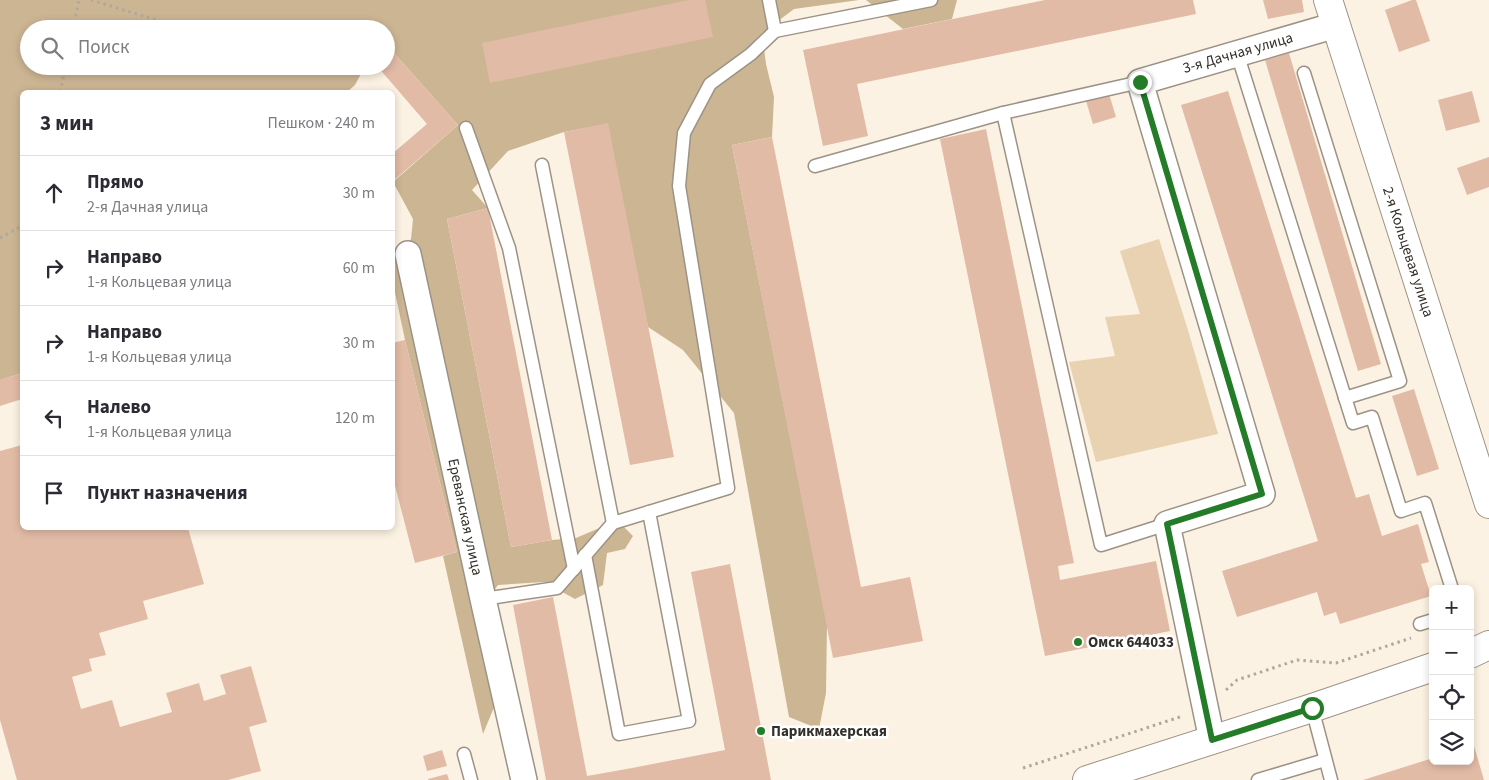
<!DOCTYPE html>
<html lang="ru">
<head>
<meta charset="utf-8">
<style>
	body { margin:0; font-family:"Source Sans 3",sans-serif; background:#f2f2f3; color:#2b2b33 }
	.controls { position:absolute; right:15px; bottom:15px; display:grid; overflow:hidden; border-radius:8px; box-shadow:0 2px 8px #0003 }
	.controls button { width:45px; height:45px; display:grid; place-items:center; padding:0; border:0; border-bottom:1px solid #e1e1e2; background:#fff; color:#2b2b33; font:25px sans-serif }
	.stop { position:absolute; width:15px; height:15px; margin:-11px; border:4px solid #247b28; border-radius:50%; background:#fff }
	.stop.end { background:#247b28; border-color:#fff; box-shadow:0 1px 5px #0008 }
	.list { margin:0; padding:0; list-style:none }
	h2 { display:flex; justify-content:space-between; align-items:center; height:65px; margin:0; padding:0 20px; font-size:21px }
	h2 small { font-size:16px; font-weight:400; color:#7c7c81 }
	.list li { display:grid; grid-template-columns:32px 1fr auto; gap:15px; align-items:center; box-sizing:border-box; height:75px; padding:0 20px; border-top:1px solid #e1e1e2 }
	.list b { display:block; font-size:19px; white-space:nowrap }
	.list p { margin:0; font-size:16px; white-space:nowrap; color:#7c7c81 }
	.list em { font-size:16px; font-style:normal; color:#7c7c81 }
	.icon { flex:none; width:28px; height:28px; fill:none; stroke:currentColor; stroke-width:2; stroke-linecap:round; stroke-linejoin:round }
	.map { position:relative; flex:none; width:1489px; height:780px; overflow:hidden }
	.search { position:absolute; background:#fff; box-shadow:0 2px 8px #0003; left:20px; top:20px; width:375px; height:55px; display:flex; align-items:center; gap:12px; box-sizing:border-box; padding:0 18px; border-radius:28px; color:#7c7c81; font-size:19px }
	.panel { position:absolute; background:#fff; box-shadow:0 2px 8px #0003; left:20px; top:90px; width:375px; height:440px; border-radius:8px }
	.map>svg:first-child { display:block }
	.green { fill:#e9d2b2 }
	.forest { fill:#ccb593 }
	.building { fill:#e2bba6 }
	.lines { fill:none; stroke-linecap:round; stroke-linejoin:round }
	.service-casing { stroke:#9c9386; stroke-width:15 }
	.minor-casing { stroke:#9c9386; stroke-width:28 }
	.secondary-casing { stroke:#9c9386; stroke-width:30 }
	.path { stroke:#b0a89d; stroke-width:3; stroke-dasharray:2.5 4; stroke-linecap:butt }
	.service { stroke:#fff; stroke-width:12 }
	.minor { stroke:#fff; stroke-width:25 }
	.secondary { stroke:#fff; stroke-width:28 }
	.route { stroke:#247b28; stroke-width:6 }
	.poi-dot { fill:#247b28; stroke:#fff; stroke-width:2 }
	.labels { text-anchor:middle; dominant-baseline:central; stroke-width:5; stroke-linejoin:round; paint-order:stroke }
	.street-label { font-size:15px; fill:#332f2a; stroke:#fff }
	.poi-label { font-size:15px; font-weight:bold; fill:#332f2a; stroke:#fff; text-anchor:start }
</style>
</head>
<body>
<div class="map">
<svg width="1489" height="780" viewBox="0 0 1489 780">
	<rect width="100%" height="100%" fill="#fcf2e3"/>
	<path class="green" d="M1159 239 1188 330 1218 434 1096 462 1069 362 1115 356 1105 317 1140 314 1120 251Z"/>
	<g class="forest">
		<path d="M0 0H859L794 9 762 33 766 64 774 97 772 137 732 145 827 624 826 693 819 729 789 717 734 413 683 350 648 327 607 124 564 132 508 151 472 190 488 208 447 219 511 547 552 540 576 538 604 526 620 523 633 536 625 549 607 553 603 585 575 599 544 582 498 585 477 613 497 700 483 734 443 556 457 552 405 340 392 278 393 261 411 239 413 219 393 182 458 125 386 44V29H29V66H365L355 85 347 92H22V373L0 380Z"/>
		<path d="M866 0H957L952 19 903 29Z"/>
	</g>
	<g class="building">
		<path d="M689 0H705L713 37 490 83 482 43Z"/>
		<path d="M1045 0H1193L1196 14 857 84 868 136 823 146 803 50Z"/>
		<path d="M1263 0H1302L1304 12 1268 19Z"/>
		<path d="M1412 0H1416L1430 41 1399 52 1385 10Z"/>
		<path d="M386 44 458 125 392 182V154L427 124 377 66H386Z"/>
		<path d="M1289 53 1381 364 1358 371 1265 60Z"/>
		<path d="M1228 91 1356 498 1369 494 1382 536 1418 524 1429 562 1421 564 1431 596 1340 624 1336 612 1324 616 1317 592 1237 617 1222 571 1318 541 1181 105Z"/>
		<path d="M1472 91 1480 122 1446 131 1438 100Z"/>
		<path d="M1109 94 1116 117 1093 124 1086 101Z"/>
		<path d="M608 123 674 457 630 465 564 132Z"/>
		<path d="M986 129 1074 563 1058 566 1060 580 1156 561 1170 631 1045 656 940 139Z"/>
		<path d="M772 137 861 587 910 577 923 641 833 658 732 145Z"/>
		<path d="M1489 157V187L1467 195 1457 168Z"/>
		<path d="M488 208 552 540 511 547 447 219Z"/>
		<path d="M405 340 457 552 415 563 392 474V343Z"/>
		<path d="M22 373V399L0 406V380Z"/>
		<path d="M1414 389 1439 469 1417 476 1392 396Z"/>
		<path d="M22 445V528H188L204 584 143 601 148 619 99 633 106 655 89 659 92 671 72 677 81 709 112 700 120 727 172 712 166 693 199 683 204 701 226 694 220 675 251 666 267 722 249 727 261 771 228 780H17L0 720V451Z"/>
		<path d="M730 564 771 780H546L513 605 553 597 587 776 632 768 725 750 691 572Z"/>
		<path d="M1474 746 1484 780H1363L1433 758V761H1470V747Z"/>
		<path d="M442 750 447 766 427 771 423 756Z"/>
		<path d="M447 774 449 780H428V779Z"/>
	</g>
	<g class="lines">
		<g class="service-casing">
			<g id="service">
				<path d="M769 0 775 31"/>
				<path d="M1237 53 1353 423 1372 417 1401 511 1425 503 1452 589"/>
				<path d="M1304 73 1400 381 1345 398"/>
				<path d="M1003 113 1101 545 1167 524"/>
				<path d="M466 128 509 248 574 569"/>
				<path d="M542 165 613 523"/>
				<path d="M815 166 1003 113 1140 82"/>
				<path d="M585 555 619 734 689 721 649 512"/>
				<path d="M483 599 557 588 613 523 728 488 679 186 684 133 710 84 751 54 775 31 931 0"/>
				<path d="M1420 624 1433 620"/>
				<path d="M1312 708 1331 780"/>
				<path d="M464 754 471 780"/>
				<path d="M1258 780 1325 760"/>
			</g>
		</g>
		<g class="minor-casing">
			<g id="minor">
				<path d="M408 254 483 599 524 780"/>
				<path d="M1212 740 1167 524 1262 494 1140 82 1336 25"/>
			</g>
		</g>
		<g class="secondary-casing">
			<g id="secondary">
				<path d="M1328 0 1489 504"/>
				<path d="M1470 654 1489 645"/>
				<path d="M1087 780 1312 708 1433 667"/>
			</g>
		</g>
		<g class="path">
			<path d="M91 0 186 29"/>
			<path d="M73 29 79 0"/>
			<path d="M311 66 317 68"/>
			<path d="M60 92 66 66"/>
			<path d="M0 238 22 226"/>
			<path d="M1226 690 1237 680 1297 660 1336 663 1411 638"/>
			<path d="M1023 768 1183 716"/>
		</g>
		<use href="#service" class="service"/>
		<use href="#minor" class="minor"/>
		<use href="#secondary" class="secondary"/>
	</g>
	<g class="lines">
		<path class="route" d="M1140 82 1262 494 1167 524 1212 740 1312 708"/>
	</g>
	<g class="poi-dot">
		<circle cx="1078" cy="642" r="5"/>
		<circle cx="761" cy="731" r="5"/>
	</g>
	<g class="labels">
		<g class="street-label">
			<text transform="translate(1238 53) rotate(-16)">3-я Дачная улица</text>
			<text transform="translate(1408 252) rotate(72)">2-я Кольцевая улица</text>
			<text transform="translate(465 517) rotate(78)">Ереванская улица</text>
		</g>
		<g class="poi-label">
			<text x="1088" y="642">Омск 644033</text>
			<text x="771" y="731">Парикмахерская</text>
		</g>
	</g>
</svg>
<div class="controls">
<button>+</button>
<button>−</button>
<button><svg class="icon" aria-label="locate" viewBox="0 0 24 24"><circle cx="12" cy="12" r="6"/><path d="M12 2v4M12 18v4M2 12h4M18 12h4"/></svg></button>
<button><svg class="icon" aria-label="layers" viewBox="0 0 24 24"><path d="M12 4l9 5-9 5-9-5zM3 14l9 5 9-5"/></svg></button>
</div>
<div class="stop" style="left:1312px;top:708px"></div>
<div class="stop end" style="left:1140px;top:82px"></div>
<div class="search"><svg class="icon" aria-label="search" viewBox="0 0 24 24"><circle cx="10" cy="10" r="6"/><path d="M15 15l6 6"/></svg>Поиск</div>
<section class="panel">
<h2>3 мин<small>Пешком · 240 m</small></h2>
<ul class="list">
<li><svg class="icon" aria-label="ahead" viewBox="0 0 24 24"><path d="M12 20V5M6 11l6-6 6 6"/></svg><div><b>Прямо</b><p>2-я Дачная улица</p></div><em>30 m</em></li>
<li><svg class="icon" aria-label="right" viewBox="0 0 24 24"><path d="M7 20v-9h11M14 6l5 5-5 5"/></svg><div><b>Направо</b><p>1-я Кольцевая улица</p></div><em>60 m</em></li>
<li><svg class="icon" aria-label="right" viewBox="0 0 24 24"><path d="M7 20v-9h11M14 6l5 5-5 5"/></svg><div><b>Направо</b><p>1-я Кольцевая улица</p></div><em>30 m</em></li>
<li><svg class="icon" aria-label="left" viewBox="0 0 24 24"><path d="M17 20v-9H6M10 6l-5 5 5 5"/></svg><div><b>Налево</b><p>1-я Кольцевая улица</p></div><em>120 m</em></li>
<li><svg class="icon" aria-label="arrive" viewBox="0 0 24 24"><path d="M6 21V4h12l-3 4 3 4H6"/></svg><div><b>Пункт назначения</b></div></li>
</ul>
</section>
</div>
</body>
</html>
